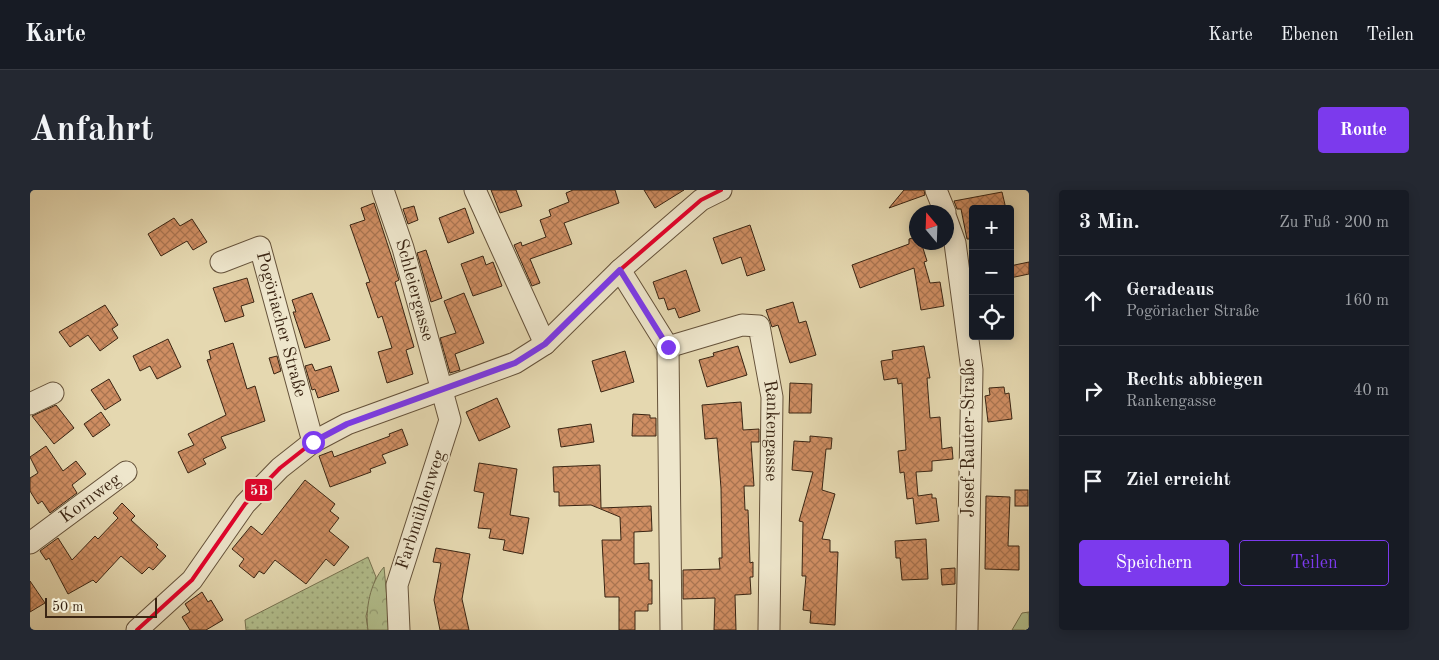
<!DOCTYPE html>
<html lang="de">
<head>
<meta charset="utf-8">
<style>
	body { margin:0; font-family:"Old Standard TT",serif; background:#242831; color:#f1f3f6 }
	.controls { position:absolute; right:15px; top:15px; display:grid; overflow:hidden; border-radius:5px; box-shadow:0 2px 12px #0003 }
	.controls button { width:45px; height:45px; display:grid; place-items:center; padding:0; border:0; border-bottom:1px solid #363941; background:#171b24; color:#f1f3f6; font:25px sans-serif }
	.compass { position:absolute; left:879px; top:15px; width:45px; height:45px; border-radius:50%; background:#171b24; box-shadow:0 2px 12px #0003; rotate:341deg }
	.scale { position:absolute; left:15px; bottom:12px; width:112px; box-sizing:border-box; padding-left:5px; border:2px solid #3a2513; border-top:0; font-size:14px; line-height:18px; white-space:nowrap; color:#3a2513; -webkit-text-stroke:4px #eee6cc; paint-order:stroke }
	.stop { position:absolute; width:15px; height:15px; margin:-11px; border:4px solid #7c3aed; border-radius:50%; background:#fff }
	.stop.end { background:#7c3aed; border-color:#fff; box-shadow:0 1px 5px #0008 }
	.list { margin:0; padding:0; list-style:none }
	h2 { display:flex; justify-content:space-between; align-items:center; height:65px; margin:0; padding:0 20px; font-size:21px }
	h2 small { font-size:16px; font-weight:400; color:#9ea1a6 }
	.list li { display:grid; grid-template-columns:32px 1fr auto; gap:15px; align-items:center; box-sizing:border-box; height:90px; padding:0 20px; border-top:1px solid #363941 }
	.list b { display:block; font-size:19px; white-space:nowrap }
	.list p { margin:0; font-size:16px; white-space:nowrap; color:#9ea1a6 }
	.list em { font-size:16px; font-style:normal; color:#9ea1a6 }
	.actions { display:flex; gap:10px; padding:15px 20px }
	.actions a { flex:1; padding:11px 0; border:1px solid #7c3aed; border-radius:5px; text-align:center; font-size:18px; color:#7c3aed }
	.actions .main { background:#7c3aed; color:#fff }
	.icon { flex:none; width:28px; height:28px; fill:none; stroke:currentColor; stroke-width:2; stroke-linecap:round; stroke-linejoin:round }
	.map { position:relative; flex:none; width:999px; height:440px; overflow:hidden; border-radius:5px }
	header { display:flex; align-items:center; gap:30px; box-sizing:border-box; height:70px; padding:0 25px; background:#171b24; border-bottom:1px solid #363941 }
	header strong { font-size:24px }
	nav { display:flex; gap:28px; margin-inline-start:auto; font-size:18px }
	.intro { display:flex; align-items:center; justify-content:space-between; box-sizing:border-box; height:120px; padding:0 30px }
	h1 { margin:0; font-size:35px }
	.button { padding:12px 22px; border-radius:5px; background:#7c3aed; color:#fff; font-size:18px; font-weight:700 }
	main { display:flex; gap:30px; padding:0 30px }
	aside { flex:1; background:#171b24; border-radius:5px; box-shadow:0 2px 12px #0003 }
	.map>svg:first-child { display:block }
	.grass { fill:url(#grass-dots); stroke:#767250 }
	.forest { fill:url(#forest-crowns); stroke:#767250 }
	.building { fill:url(#building-cross-hatch); stroke:#3a2513 }
	.lines { fill:none; stroke-linecap:round; stroke-linejoin:round }
	.minor-casing { stroke:#65523a; stroke-width:23 }
	.minor { stroke:#eee6cc; stroke-width:21 }
	.bus-1-casing { stroke:#eee6cc; stroke-width:8 }
	.bus-1 { stroke:#e4002b; stroke-width:4 }
	.route { stroke:#7c3aed; stroke-width:6 }
	.labels { text-anchor:middle; dominant-baseline:central; stroke-width:4; stroke-linejoin:round; paint-order:stroke }
	.street-label { font-size:18px; fill:#3a2513; stroke:#eee6cc }
	.line-badge { stroke:#eee6cc; stroke-width:2 }
	.badge-label { font-size:14px; text-anchor:middle; font-weight:bold; fill:#fff }
</style>
</head>
<body>
<header>
<strong>Karte</strong>
<nav><a>Karte</a><a>Ebenen</a><a>Teilen</a></nav>
</header>
<div class="intro"><h1>Anfahrt</h1><a class="button">Route</a></div>
<main>
<div class="map">
<svg width="999" height="440" viewBox="0 0 999 440">
	<defs>
		<pattern id="grass-dots" width="8" height="8" patternUnits="userSpaceOnUse" patternTransform="scale(1.25)"><rect width="8" height="8" fill="#b2bf8d"/><path d="M2 2h.1M6 6h.1" fill="none" stroke="#929b72" stroke-width="1.8" stroke-linecap="round"/></pattern>
		<pattern id="forest-crowns" width="20" height="18" patternUnits="userSpaceOnUse" patternTransform="scale(1.25)"><rect width="20" height="18" fill="#b2bf8d"/><path d="M2 6a3 3 0 1 1 6 0M12 15a3 3 0 1 1 6 0" fill="none" stroke="#929b72"/></pattern>
		<pattern id="building-cross-hatch" width="8" height="8" patternUnits="userSpaceOnUse" patternTransform="scale(1.25)"><rect width="8" height="8" fill="#cf8e63"/><path d="M0 0l8 8M0 8l8-8" fill="none" stroke="#a97450"/></pattern>
	</defs>
	<rect width="100%" height="100%" fill="#e5d8b0"/>
	<filter id="stains"><feTurbulence type="fractalNoise" baseFrequency=".004" numOctaves="4"/><feColorMatrix values="0 0 0 0 .2 0 0 0 0 .09 0 0 0 0 .02 0 0 0 .5 -.17"/></filter>
	<radialGradient id="worn" r=".72"><stop offset=".6" stop-color="#630" stop-opacity="0"/><stop offset="1" stop-color="#630" stop-opacity=".3"/></radialGradient>
	<path class="grass" d="M338 367 346 387 336 426 338 440H216L215 430Z"/>
	<g class="forest">
		<path d="M354 377 360 440H338C335 419 340 393 354 377Z"/>
		<path d="M999 422V440H982L992 423Z"/>
	</g>
	<g class="building">
		<path d="M461 0H486L492 16 470 23Z"/>
		<path d="M543 0H585L589 13 534 33 542 54 500 69 510 93 502 96 484 55 491 52 492 56 516 47 510 30 521 26 519 20 539 12 536 3Z"/>
		<path d="M614 0H654L625 18Z"/>
		<path d="M874 0H894L895 5 859 18Z"/>
		<path d="M972 2 976 19H943V49H937L931 19H927L924 11Z"/>
		<path d="M344 13 363 71 369 90 365 92 384 157 376 160 383 184 357 193 348 162 362 158 352 126 348 128 336 93 340 92 320 35 335 30 331 18Z"/>
		<path d="M384 16 388 30 378 34 373 19Z"/>
		<path d="M435 18 444 43 418 53 409 28Z"/>
		<path d="M144 28 150 36 162 29 177 52 163 60 157 51 131 66 118 44Z"/>
		<path d="M720 35 735 80 717 86 711 67 692 74 683 48Z"/>
		<path d="M886 47V52H891L897 71 894 72 900 93 910 92 914 116 891 120 884 78 830 98 822 75 879 54V49Z"/>
		<path d="M396 60 412 108 401 112 387 63Z"/>
		<path d="M453 66 456 75 463 72 472 96 443 106 431 74Z"/>
		<path d="M999 72V84L980 88V76Z"/>
		<path d="M656 80 670 121 649 128 645 118 638 120 634 108 629 109 623 92Z"/>
		<path d="M217 88 224 112 211 116 214 126 195 132 183 98Z"/>
		<path d="M282 103 300 150 275 158 263 122H266L262 110Z"/>
		<path d="M434 103 454 153 425 164 430 180 420 183 410 148 426 143 414 111Z"/>
		<path d="M763 112 769 133 776 131 786 165 760 173 748 135 742 137 736 120Z"/>
		<path d="M75 115 88 135 82 139 88 148 70 161 58 145 40 157 29 142Z"/>
		<path d="M138 149 151 177 127 189 120 176 110 181 103 166Z"/>
		<path d="M203 153 217 199 225 196 235 231 191 247 196 258 173 269 176 274 158 283 148 262 164 255 158 244 196 225 177 170 181 169 179 161Z"/>
		<path d="M708 156 717 185 677 197 669 170 684 166 683 163Z"/>
		<path d="M894 156 900 188H897L900 228 910 227 912 259 922 257 923 269 902 271V281L886 282 888 306 902 304V308H906L909 331 886 334 883 308 877 309 874 282 870 283 868 261 876 260 872 193 868 194 867 188 854 190 851 171 863 169 862 161Z"/>
		<path d="M595 161 604 192 571 202 562 171Z"/>
		<path d="M247 166 251 181 244 184 239 168Z"/>
		<path d="M282 174 285 181 301 176 309 201 288 208 285 199 282 200 275 176Z"/>
		<path d="M79 189 91 210 75 220 61 200Z"/>
		<path d="M760 193 782 194 781 223H759Z"/>
		<path d="M974 197 975 204 979 203 982 229 958 232 955 206 960 205 959 198Z"/>
		<path d="M467 208 480 237 449 251 436 222Z"/>
		<path d="M711 212 713 240 729 239V252H721L724 296H714L715 320H718L720 373 723 372V387H720L721 404 705 405 706 440H684L685 408 653 409V380L690 379 689 368H692L691 298 687 248 675 249 672 215Z"/>
		<path d="M26 215 44 238 24 254 2 226Z"/>
		<path d="M71 222 80 235 63 247 54 234Z"/>
		<path d="M603 224 620 225V228H626V246H602Z"/>
		<path d="M561 234 564 252 531 257 528 239Z"/>
		<path d="M372 239 378 255 352 265 356 273 340 279 341 282 300 297 289 266 302 261 304 267 360 246 359 244Z"/>
		<path d="M780 246 802 248 801 259H796L792 300 805 304 792 349 800 350V362H808L805 435 780 433 781 421 773 420 776 386H772L773 332 769 331 783 282 762 280 764 251 780 252Z"/>
		<path d="M16 256 33 281 46 271 56 284 42 295 47 303 20 323 12 311 8 314 0 301V288L8 283 0 267Z"/>
		<path d="M449 273 487 279 480 325 499 328 493 364 473 360 475 350 459 348 461 339 448 338 454 303 444 301Z"/>
		<path d="M570 275 571 318 621 316 622 341 604 342V374L619 373V390H622V414H618V421H605V440H589V407H575L572 350H591L590 327 561 315 529 316V302H524L523 277Z"/>
		<path d="M275 290 305 314 300 321 309 328 299 341 319 357 304 376 296 369 276 394 245 370 234 384 229 381 224 388 209 376 214 369 202 359 221 336 232 345Z"/>
		<rect x="985" y="300" width="13" height="16"/>
		<path d="M956 306 980 307 978 356H989V380L955 379Z"/>
		<path d="M92 313 105 326 101 330 128 355 126 357 136 366 123 380 119 377 112 384 91 366 66 393 63 390 38 404 19 368 16 370 10 361 28 348 42 370 65 346 68 349 88 328 83 323Z"/>
		<path d="M896 349 898 389 872 390 870 368H866L865 351Z"/>
		<path d="M406 358 440 364 432 409 439 440H410L404 410 411 373 403 372Z"/>
		<path d="M925 378V394L912 395 911 379Z"/>
		<path d="M0 391 15 413 0 422Z"/>
		<path d="M172 402 178 412 181 410 193 430 176 440H160L152 427 160 422 155 414Z"/>
	</g>
	<g class="lines">
		<g class="minor-casing">
			<g id="minor">
				<path id="s1" d="M353 0 373 58 420 230 367 395 369 440"/>
				<path d="M445 0 515 154"/>
				<path d="M906 0 915 22"/>
				<path d="M916 28 925 53 942 180 937 440"/>
				<path id="s2" d="M191 72 230 57 283 252"/>
				<path d="M590 80 638 157 641 440"/>
				<path id="s3" d="M638 157 712 135 729 136 742 207 739 440"/>
				<path d="M0 214 23 203"/>
				<path id="s4" d="M0 353 96 282"/>
				<path d="M107 440 162 390 215 314 250 278 283 252 317 234 485 173 515 154 590 80 671 10 691 0"/>
			</g>
		</g>
		<use href="#minor" class="minor"/>
		<g class="bus-1-casing">
			<path id="bus-1" d="M107 440 162 390 215 314 250 278 283 252 317 234 485 173 515 154 590 80 671 10 691 0"/>
		</g>
		<use href="#bus-1" class="bus-1"/>
	</g>
	<g class="lines">
		<path class="route" d="M283 252 317 234 485 173 515 154 590 80 638 157"/>
	</g>
	<g class="labels">
		<g class="street-label">
			<text stroke="none"><textPath href="#s1" startOffset="105">Schleiergasse</textPath></text>
			<text stroke="none"><textPath href="#s2" startOffset="122">Pogöriacher Straße</textPath></text>
			<text stroke="none"><textPath href="#s3" startOffset="200">Rankengasse</textPath></text>
			<text transform="translate(939 248) rotate(-90)">Josef-Rauter-Straße</text>
			<text stroke="none"><textPath href="#s4" startOffset="75">Kornweg</textPath></text>
			<text transform="translate(391 320) rotate(-72)">Farbmühlenweg</text>
		</g>
	</g>
	<rect class="line-badge" x="214" y="288" width="29" height="24" rx="5" fill="#e4002b"/>
	<g class="badge-label">
		<text x="229" y="305">5B</text>
	</g>
	<rect width="100%" height="100%" filter="url(#stains)"/>
	<rect width="100%" height="100%" fill="url(#worn)"/>
</svg>
<div class="controls">
<button>+</button>
<button>−</button>
<button><svg class="icon" aria-label="locate" viewBox="0 0 24 24"><circle cx="12" cy="12" r="6"/><path d="M12 2v4M12 18v4M2 12h4M18 12h4"/></svg></button>
</div>
<svg class="compass" viewBox="-18 -18 36 36"><path d="M0-13l5 13h-10z" fill="#e53935"/><path d="M0 13l5-13h-10z" fill="#9ea1a6"/></svg>
<div class="scale">50 m</div>
<div class="stop" style="left:283px;top:252px"></div>
<div class="stop end" style="left:638px;top:157px"></div>
</div>
<aside>
<h2>3 Min.<small>Zu Fuß · 200 m</small></h2>
<ul class="list">
<li><svg class="icon" aria-label="ahead" viewBox="0 0 24 24"><path d="M12 20V5M6 11l6-6 6 6"/></svg><div><b>Geradeaus</b><p>Pogöriacher Straße</p></div><em>160 m</em></li>
<li><svg class="icon" aria-label="right" viewBox="0 0 24 24"><path d="M7 20v-9h11M14 6l5 5-5 5"/></svg><div><b>Rechts abbiegen</b><p>Rankengasse</p></div><em>40 m</em></li>
<li><svg class="icon" aria-label="arrive" viewBox="0 0 24 24"><path d="M6 21V4h12l-3 4 3 4H6"/></svg><div><b>Ziel erreicht</b></div></li>
</ul>
<div class="actions"><a class="main">Speichern</a><a>Teilen</a></div>
</aside>
</main>
</body>
</html>
